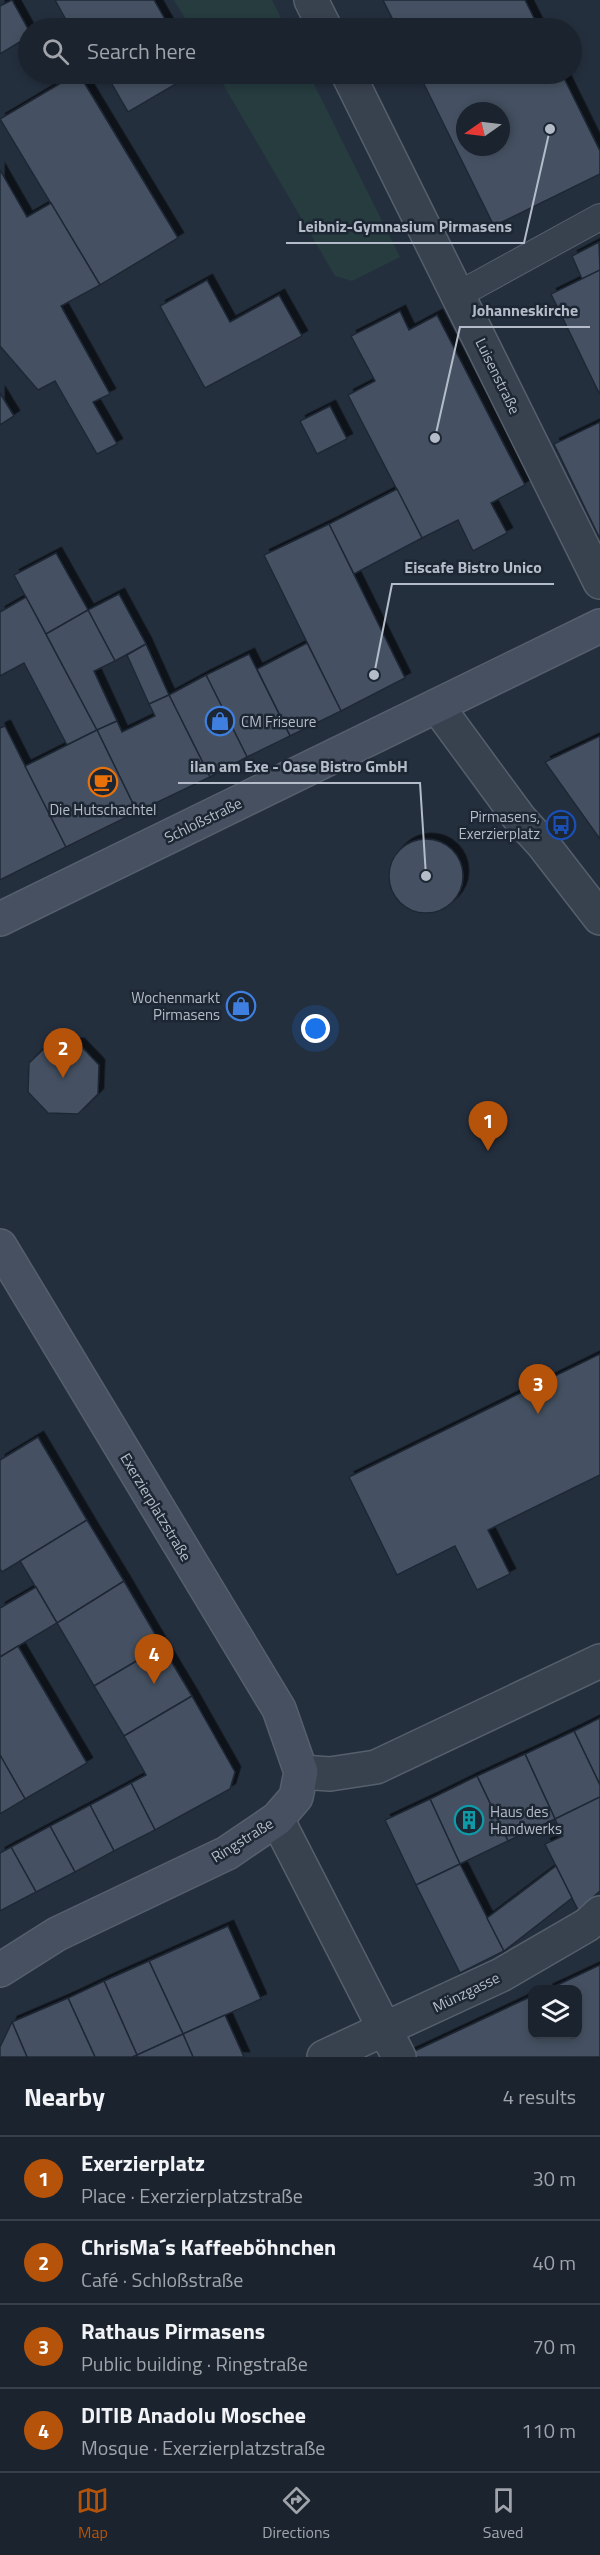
<!DOCTYPE html>
<html lang="en">
<head>
<meta charset="utf-8">
<style>
	body { margin:0; font-family:"Titillium Web",sans-serif; background:#242b36; color:#f1f3f6 }
	.controls { position:absolute; right:18px; bottom:18px; display:grid; overflow:hidden; border-radius:12px; box-shadow:0 3px 9px #0003 }
	.controls button { width:54px; height:54px; display:grid; place-items:center; padding:0; border:0; border-bottom:2px solid #39404a; background:#1b232e; color:#f1f3f6; font:30px sans-serif }
	.compass { position:absolute; left:456px; top:102px; width:54px; height:54px; border-radius:50%; background:#1b232e; box-shadow:0 3px 9px #0003; rotate:256deg }
	.you { position:absolute; left:316px; top:1029px; width:21px; height:21px; margin:-15px; border:4px solid #fff; border-radius:50%; background:#1a73e8; box-shadow:0 0 0 9px #1a73e833 }
	.badge { display:grid; place-items:center; width:39px; height:39px; border-radius:50%; background:#b45309; color:#fff; font-size:20px; font-weight:700 }
	.pin { position:absolute; translate:-50% -50px; filter:drop-shadow(0 2px 3px #0008) }
	.pin::after { content:''; position:absolute; top:32px; width:21px; height:18px; background:inherit; clip-path:polygon(0 0,100% 0,50% 100%) }
	.list { margin:0; padding:0; list-style:none }
	h2 { display:flex; justify-content:space-between; align-items:center; height:78px; margin:0; padding:0 24px; font-size:26px }
	h2 small { font-size:20px; font-weight:400; color:#a0a4aa }
	.list li { display:grid; grid-template-columns:39px 1fr auto; gap:18px; align-items:center; box-sizing:border-box; height:84px; padding:0 24px; border-top:2px solid #39404a }
	.list b { display:block; font-size:22px; white-space:nowrap }
	.list p { margin:0; font-size:20px; white-space:nowrap; color:#a0a4aa }
	.list em { font-size:20px; font-style:normal; color:#a0a4aa }
	.icon { flex:none; width:33px; height:33px; fill:none; stroke:currentColor; stroke-width:2; stroke-linecap:round; stroke-linejoin:round }
	.map { position:relative; flex:none; width:600px; height:2057px; overflow:hidden }
	.search { position:absolute; background:#1b232e; box-shadow:0 3px 9px #0003; left:18px; right:18px; top:18px; height:66px; display:flex; align-items:center; gap:15px; box-sizing:border-box; padding:0 21px; border-radius:33px; color:#a0a4aa; font-size:22px }
	.sheet { height:414px; background:#1b232e }
	nav { display:flex; justify-content:space-around; align-items:center; box-sizing:border-box; height:84px; border-top:2px solid #39404a; background:#1b232e; font-size:16px; color:#a0a4aa }
	nav a { display:grid; justify-items:center; gap:3px }
	nav .on { color:#b45309 }
	.map>svg:first-child { display:block }
	.green { fill:#263c3f }
	.building { fill:#455162; stroke:#1f2835; stroke-width:1.5; fill-rule:evenodd; filter:url(#shadow) }
	.lines { fill:none; stroke-linecap:round; stroke-linejoin:round }
	.lane-casing { stroke:#565f6c; stroke-width:28 }
	.street-casing { stroke:#565f6c; stroke-width:36 }
	.secondary-casing { stroke:#565f6c; stroke-width:36 }
	.lane { stroke:#38414e; stroke-width:26 }
	.street { stroke:#38414e; stroke-width:33 }
	.secondary { stroke:#465061; stroke-width:33 }
	.labels { text-anchor:middle; dominant-baseline:central; stroke-width:5; stroke-linejoin:round; paint-order:stroke }
	.street-label { font-size:15px; fill:#b4bcc9; stroke:#1d2633 }
	.poi-label { font-size:15px; fill:#b4bcc9; stroke:#1d2633; text-anchor:start }
	.leader { fill:none; stroke:#b4bcc9; stroke-width:2 }
	.callout-dot { fill:#b4bcc9; stroke:#1d2633; stroke-width:2 }
	.callout-label { font-size:16px; text-anchor:middle; font-weight:bold; fill:#b4bcc9; stroke:#1d2633; stroke-width:5; stroke-linejoin:round; paint-order:stroke }
</style>
</head>
<body>
<div class="map">
<svg width="600" height="2057" viewBox="0 0 600 2057">
	<defs>
		<filter id="shadow"><feDropShadow dx="5.5" dy="-5.5" stdDeviation="0" flood-color="#0009"/></filter>
	</defs>
	<rect width="100%" height="100%" fill="#242f3e"/>
	<g class="green">
		<path d="M174 0H272L286 28H191Z"/>
		<path d="M217 74H309L400 257 352 281 335 276Z"/>
	</g>
	<g class="building">
		<path d="M12 0 28 29V37L0 54V6Z"/>
		<path d="M55 0H154L170 28H80L76 23 70 27Z"/>
		<path d="M383 0H525L539 28H397Z"/>
		<path d="M76 74H79L178 238 100 285 0 119Z"/>
		<path d="M106 74H193L128 112Z"/>
		<path d="M419 74H562L600 151V174L494 226ZM465 111H501V147H465Z"/>
		<path d="M0 170 27 217 51 203 100 285 61 306 110 394 93 402 117 444 97 454 55 381 38 390 0 346Z"/>
		<path d="M599 242 600 270 582 279 572 256Z"/>
		<path d="M600 270V395L551 294Z"/>
		<path d="M207 280 230 322 279 295 302 336 205 388 160 306Z"/>
		<path d="M400 311 409 330 437 315 525 485 491 503 507 533 473 551 458 520 422 538 348 395 375 381 351 336Z"/>
		<path d="M0 393 14 416 0 425Z"/>
		<path d="M330 406 347 439 317 454 300 421Z"/>
		<path d="M600 422V539L554 444Z"/>
		<path d="M397 489 422 538 354 574 329 524Z"/>
		<path d="M329 524 405 678 341 711 264 555Z"/>
		<path d="M56 553 88 610 46 634 14 575Z"/>
		<path d="M119 594 146 644 115 661 88 610Z"/>
		<path d="M26 597 97 730 67 745 24 663 0 676V612Z"/>
		<path d="M88 610 115 661 94 671 117 721 97 730 46 634Z"/>
		<path d="M307 643 341 711 290 736 257 669Z"/>
		<path d="M146 644 169 695 149 704 127 655Z"/>
		<path d="M249 654 290 736 247 757 206 675Z"/>
		<path d="M206 675 247 757 210 777 169 695Z"/>
		<path d="M169 695 210 777 137 812 97 730 117 721 122 732 155 716 149 704Z"/>
		<path d="M5 726 66 847 0 880V728Z"/>
		<path d="M97 730 137 812 66 847 25 766Z"/>
		<path d="M600 736V839L545 762Z"/>
		<circle cx="426" cy="876" r="37"/>
		<path d="M50 1043 79 1044 99 1065 98 1094 78 1114 48 1113 28 1092 29 1063Z"/>
		<path d="M600 1354V1475L488 1530 510 1574 477 1590 455 1546 397 1575 349 1477Z"/>
		<path d="M38 1437 87 1520 2 1572 0 1569V1460Z"/>
		<path d="M87 1520 124 1581 57 1623 20 1561Z"/>
		<path d="M124 1581 162 1646 94 1686 57 1623Z"/>
		<path d="M36 1587 57 1623 0 1657V1608Z"/>
		<path d="M18 1646 87 1763 25 1799 0 1755V1657Z"/>
		<path d="M162 1646 192 1696 124 1736 94 1686Z"/>
		<path d="M192 1696 235 1772 230 1789 155 1830 131 1783 146 1775 124 1736Z"/>
		<path d="M600 1718V1785L574 1731Z"/>
		<path d="M574 1731 600 1785V1797L555 1819 525 1754Z"/>
		<path d="M525 1754 555 1819 508 1841 477 1776Z"/>
		<path d="M0 1755 25 1799 0 1814Z"/>
		<path d="M477 1776 508 1841 460 1864 430 1799Z"/>
		<path d="M131 1783 155 1830 114 1851 90 1805Z"/>
		<path d="M600 1797V1891L578 1910 545 1844 563 1836 555 1819Z"/>
		<path d="M430 1799 460 1864 416 1885 385 1820Z"/>
		<path d="M90 1805 114 1851 75 1872 50 1826Z"/>
		<path d="M50 1826 75 1872 36 1892 11 1847Z"/>
		<path d="M11 1847 36 1892 0 1911V1853Z"/>
		<path d="M460 1864 504 1951 460 1973 416 1885Z"/>
		<path d="M556 1866 572 1898 504 1951 487 1918Z"/>
		<path d="M228 1926 261 1999 183 2034 149 1961Z"/>
		<path d="M149 1961 183 2034 137 2055 104 1981Z"/>
		<path d="M600 1965V2057H402L532 1996V2034H578V1990H547Z"/>
		<path d="M104 1981 137 2055 132 2057H95L68 1998Z"/>
		<path d="M68 1998 95 2057H27L12 2022Z"/>
		<path d="M225 2015 244 2057H193L183 2034Z"/>
		<path d="M12 2022 27 2057H0V2047Z"/>
		<path d="M183 2034 193 2057H138L137 2055Z"/>
	</g>
	<g class="lines">
		<g class="lane-casing">
			<path id="lane" d="M458 295 600 217"/>
		</g>
		<g class="street-casing">
			<g id="street">
				<path d="M311 0 325 28"/>
				<path d="M348 74 600 582"/>
				<path d="M437 706 520 819 542 843 600 918"/>
				<path d="M301 1772 330 1774 376 1767 600 1661"/>
				<path d="M277 1819 399 2057"/>
				<path d="M324 2057 501 1975 587 1925 600 1913"/>
			</g>
		</g>
		<g class="secondary-casing">
			<g id="secondary">
				<path d="M0 919 600 626"/>
				<path d="M0 1246 279 1709 301 1772 296 1797 277 1819 227 1853 57 1934 0 1970"/>
			</g>
		</g>
		<use href="#lane" class="lane"/>
		<use href="#street" class="street"/>
		<use href="#secondary" class="secondary"/>
	</g>
	<defs>
		<g id="shop-ring" transform="scale(1.5)"><circle r="9.5" fill="#1d2633" stroke="#3f7fe0" stroke-width="1.5"/><path d="M-5-2.5h2.3a2.7 3.5 0 0 1 5.4 0H5L5.5 6h-11ZM-1.5-2.5h3a1.5 2.3 0 0 0-3 0Z" fill="#3f7fe0"/></g>
		<g id="cafe-ring" transform="scale(1.5)"><circle r="9.5" fill="#1d2633" stroke="#e8710a" stroke-width="1.5"/><path d="M-5.5-4.5H6V0H3Q3 3.5 0 3.5H-2.5Q-5.5 3.5-5.5 0ZM3-3.2v2h1.7v-2ZM-6 4.5H4V6H-6Z" fill="#e8710a"/></g>
		<g id="bus-ring" transform="scale(1.5)"><circle r="9.5" fill="#1d2633" stroke="#1a4fb4" stroke-width="1.5"/><path d="M-5-6H5V4H4V6H2V4H-2V6H-4V4H-5ZM-3.5-4V0h7V-4ZM-3.5 1.2v1.5H-2V1.2ZM2 1.2v1.5H3.5V1.2Z" fill="#1a4fb4"/></g>
		<g id="building-ring" transform="scale(1.5)"><circle r="9.5" fill="#1d2633" stroke="#0f9aa8" stroke-width="1.5"/><path d="M-4-6H4V6H1V3H-1V6H-4ZM-2.5-4.3h1.7v1.8h-1.7ZM.8-4.3h1.7v1.8H.8ZM-2.5-1h1.7V.8h-1.7ZM.8-1h1.7V.8H.8Z" fill="#0f9aa8"/></g>
	</defs>
	<g fill-rule="evenodd">
		<use href="#shop-ring" x="220" y="721"/>
		<use href="#cafe-ring" x="103" y="782"/>
		<use href="#bus-ring" x="561" y="825"/>
		<use href="#shop-ring" x="241" y="1006"/>
		<use href="#building-ring" x="469" y="1820"/>
	</g>
	<g class="labels">
		<g class="street-label">
			<text transform="translate(498 376) rotate(64)">Luisenstraße</text>
			<text transform="translate(203 820) rotate(-26)">Schloßstraße</text>
			<text transform="translate(156 1507) rotate(59)">Exerzierplatzstraße</text>
			<text transform="translate(242 1840) rotate(-32)">Ringstraße</text>
			<text transform="translate(466 1992) rotate(-26)">Münzgasse</text>
		</g>
		<g class="poi-label">
			<text x="241" y="721">CM Friseure</text>
			<text x="103" y="809" text-anchor="middle">Die Hutschachtel</text>
			<text x="540" y="816" text-anchor="end">Pirmasens,<tspan x="540" dy="17">Exerzierplatz</tspan></text>
			<text x="220" y="997" text-anchor="end">Wochenmarkt<tspan x="220" dy="17">Pirmasens</tspan></text>
			<text x="490" y="1811">Haus des<tspan x="490" dy="17">Handwerks</tspan></text>
		</g>
	</g>
	<path class="leader" d="M550 129L524 243H286M435 438L460 327H590M374 675L392 584H554M426 876L420 783H178"/>
	<g class="callout-dot">
		<circle cx="550" cy="129" r="6"/>
		<circle cx="435" cy="438" r="6"/>
		<circle cx="374" cy="675" r="6"/>
		<circle cx="426" cy="876" r="6"/>
	</g>
	<g class="callout-label">
		<text x="405" y="232">Leibniz-Gymnasium Pirmasens</text>
		<text x="525" y="316">Johanneskirche</text>
		<text x="473" y="573">Eiscafe Bistro Unico</text>
		<text x="299" y="772">ilan am Exe - Oase Bistro GmbH</text>
	</g>
</svg>
<div class="controls">
<button><svg class="icon" aria-label="layers" viewBox="0 0 24 24"><path d="M12 4l9 5-9 5-9-5zM3 14l9 5 9-5"/></svg></button>
</div>
<svg class="compass" viewBox="-18 -18 36 36"><path d="M0-13l5 13h-10z" fill="#e53935"/><path d="M0 13l5-13h-10z" fill="#a0a4aa"/></svg>
<div class="you"></div>
<div class="pin badge" style="left:488px;top:1151px">1</div>
<div class="pin badge" style="left:63px;top:1078px">2</div>
<div class="pin badge" style="left:538px;top:1414px">3</div>
<div class="pin badge" style="left:154px;top:1684px">4</div>
<div class="search"><svg class="icon" aria-label="search" viewBox="0 0 24 24"><circle cx="10" cy="10" r="6"/><path d="M15 15l6 6"/></svg>Search here</div>
</div>
<section class="sheet">
<h2>Nearby<small>4 results</small></h2>
<ul class="list">
<li><span class="badge">1</span><div><b>Exerzierplatz</b><p>Place · Exerzierplatzstraße</p></div><em>30 m</em></li>
<li><span class="badge">2</span><div><b>ChrisMa´s Kaffeeböhnchen</b><p>Café · Schloßstraße</p></div><em>40 m</em></li>
<li><span class="badge">3</span><div><b>Rathaus Pirmasens</b><p>Public building · Ringstraße</p></div><em>70 m</em></li>
<li><span class="badge">4</span><div><b>DITIB Anadolu Moschee</b><p>Mosque · Exerzierplatzstraße</p></div><em>110 m</em></li>
</ul>
</section>
<nav>
<a class="on"><svg class="icon" aria-label="map" viewBox="0 0 24 24"><path d="M3 6l6-2 6 2 6-2v14l-6 2-6-2-6 2zM9 4v14M15 6v14"/></svg>Map</a>
<a><svg class="icon" aria-label="directions" viewBox="0 0 24 24"><path d="M12 3l9 9-9 9-9-9zM9 14v-3h6M13 9l2 2-2 2"/></svg>Directions</a>
<a><svg class="icon" aria-label="saved" viewBox="0 0 24 24"><path d="M7 4h10v16l-5-4-5 4z"/></svg>Saved</a>
</nav>
</body>
</html>
